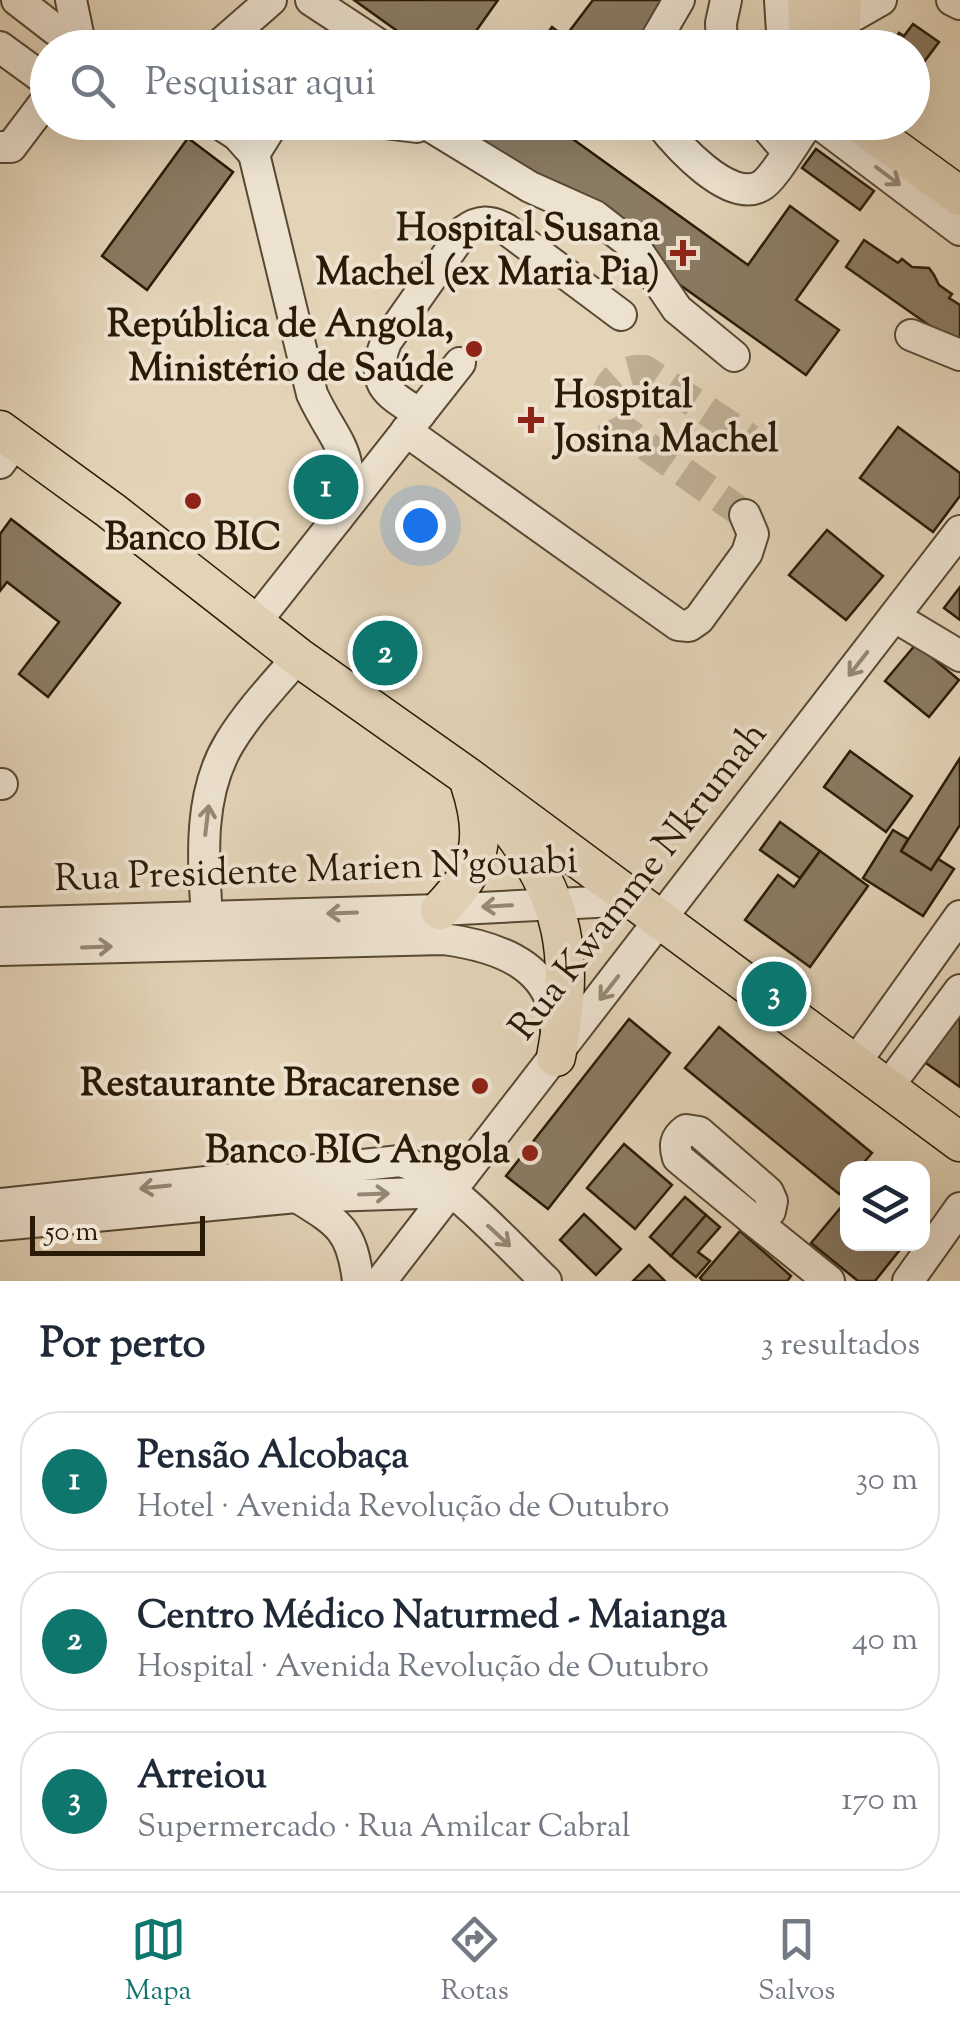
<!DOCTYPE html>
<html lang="pt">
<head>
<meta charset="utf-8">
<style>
	body { margin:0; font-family:"Sorts Mill Goudy",serif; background:#f6f6f7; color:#1f2937 }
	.controls { position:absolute; right:30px; bottom:30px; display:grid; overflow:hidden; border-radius:20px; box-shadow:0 10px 40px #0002 }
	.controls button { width:90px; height:90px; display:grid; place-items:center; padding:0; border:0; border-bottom:2px solid #e0e1e3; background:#fff; color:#1f2937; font:50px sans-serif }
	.scale { position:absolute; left:30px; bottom:25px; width:175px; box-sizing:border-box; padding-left:10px; border:5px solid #2a1b07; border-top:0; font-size:28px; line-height:35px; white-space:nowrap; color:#2a1b07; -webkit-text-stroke:8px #ede2d0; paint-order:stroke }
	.you { position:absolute; left:420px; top:525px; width:35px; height:35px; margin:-25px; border:8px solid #fff; border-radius:50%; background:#1a73e8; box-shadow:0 0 0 15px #1a73e833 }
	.badge { display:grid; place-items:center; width:65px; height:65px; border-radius:50%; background:#0f766e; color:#fff; font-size:32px; font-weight:700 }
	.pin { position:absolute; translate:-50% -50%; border:5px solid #fff; box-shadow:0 2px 10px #0006 }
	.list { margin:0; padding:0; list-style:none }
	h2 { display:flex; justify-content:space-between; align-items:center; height:130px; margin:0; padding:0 40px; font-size:42px }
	h2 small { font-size:32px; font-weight:400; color:#747a83 }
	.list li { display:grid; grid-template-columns:65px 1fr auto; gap:30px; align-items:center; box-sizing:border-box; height:140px; margin:0 20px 20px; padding:0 20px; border:2px solid #e0e1e3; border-radius:40px }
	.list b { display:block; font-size:38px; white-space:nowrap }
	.list p { margin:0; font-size:32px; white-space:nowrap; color:#747a83 }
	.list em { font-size:32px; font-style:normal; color:#747a83 }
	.icon { flex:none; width:55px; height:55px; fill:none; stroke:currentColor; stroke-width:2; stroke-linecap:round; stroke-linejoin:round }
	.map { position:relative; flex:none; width:960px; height:1281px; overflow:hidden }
	.search { position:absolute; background:#fff; box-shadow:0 10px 40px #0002; left:30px; right:30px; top:30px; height:110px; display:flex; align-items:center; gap:25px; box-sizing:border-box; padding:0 35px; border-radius:55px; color:#747a83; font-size:38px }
	.sheet { height:610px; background:#fff }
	nav { display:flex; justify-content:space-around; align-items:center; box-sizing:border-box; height:140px; border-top:2px solid #e0e1e3; background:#fff; font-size:28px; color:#747a83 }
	nav a { display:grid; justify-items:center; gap:5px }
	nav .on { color:#0f766e }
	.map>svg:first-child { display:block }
	.building { fill:#8a7b63; stroke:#2a1b07; stroke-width:2.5 }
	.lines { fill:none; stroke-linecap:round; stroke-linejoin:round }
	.minor-tunnel { stroke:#beae94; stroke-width:30; stroke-dasharray:30 15; stroke-linecap:butt }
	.minor-casing { stroke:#584933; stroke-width:34 }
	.major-casing { stroke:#2a1b07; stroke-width:41 }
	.minor { stroke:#ede2d0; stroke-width:30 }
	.major { stroke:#e3d3b7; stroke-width:38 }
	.oneway { stroke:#958876 }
	.poi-dot { fill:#8f2418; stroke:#ede2d0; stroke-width:4 }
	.labels { text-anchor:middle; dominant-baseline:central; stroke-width:8; stroke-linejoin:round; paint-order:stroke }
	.poi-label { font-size:38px; font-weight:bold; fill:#2a1b07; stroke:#ede2d0; text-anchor:end }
	.street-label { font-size:38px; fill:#2a1b07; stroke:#ede2d0 }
</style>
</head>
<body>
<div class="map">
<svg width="960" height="1281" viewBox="0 0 960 1281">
	<rect width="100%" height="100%" fill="#e3d3b7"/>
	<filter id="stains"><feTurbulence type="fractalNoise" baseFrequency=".002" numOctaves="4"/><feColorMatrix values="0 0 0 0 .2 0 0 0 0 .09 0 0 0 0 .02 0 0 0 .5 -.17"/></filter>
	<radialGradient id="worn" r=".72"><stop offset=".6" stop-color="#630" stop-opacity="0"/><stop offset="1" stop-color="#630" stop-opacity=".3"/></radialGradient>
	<g class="building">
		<path d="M354 0H498L464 48H421Z"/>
		<path d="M593 0H675L642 46 630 38 623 48H537L552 27 565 37Z"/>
		<path d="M913 24 939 42 912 78V48H888L899 33 904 36Z"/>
		<path d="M485 122H570L563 132 748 265 790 206 838 241 796 300 839 330 806 375 550 192 464 152Z"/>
		<path d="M188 138 233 172 147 290 102 256Z"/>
		<path d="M816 149 874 191 860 210 802 168Z"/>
		<path d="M864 240 898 263 902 259 912 267 929 268 934 275 939 285 952 294 949 298 960 305V347L846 267Z"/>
		<path d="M898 427 960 473V496L933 532 860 478Z"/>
		<path d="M11 519 120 603 48 697 19 674 59 622 7 582 0 591V534Z"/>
		<path d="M827 530 883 576 846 620 789 575Z"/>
		<path d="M960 587V620L944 608Z"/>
		<path d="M916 644 959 680 929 717 885 681Z"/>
		<path d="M850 751 912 796 886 832 824 787Z"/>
		<path d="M960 758V825L931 870 901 851Z"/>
		<path d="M780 822 820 851 800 878 760 850Z"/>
		<path d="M893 830 908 839 901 851 931 870 938 859 954 869 923 916 863 878Z"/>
		<path d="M820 851 868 886 810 967 745 920 778 875 794 887Z"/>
		<path d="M960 1009V1087L923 1061Z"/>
		<path d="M629 1019 670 1053 548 1209 506 1176Z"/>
		<path d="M719 1027 872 1153 859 1168H848V1183L839 1194 685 1068Z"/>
		<path d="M624 1144 672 1185 635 1229 587 1188Z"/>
		<path d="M685 1197 706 1215 671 1256 650 1237Z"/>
		<path d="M847 1200 848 1244H899L903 1246 875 1281H858L811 1243Z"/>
		<path d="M584 1214 621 1249 596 1275 560 1240Z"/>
		<path d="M706 1215 720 1227 698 1252 710 1261 696 1277 671 1256Z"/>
		<path d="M740 1231 791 1276 787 1281H703L700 1278Z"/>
		<path d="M649 1265 665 1281H633Z"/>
	</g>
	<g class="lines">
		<path class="minor-tunnel" d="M745 515 612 422C596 394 613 367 645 370L750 439"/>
		<g class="minor-casing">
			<g id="minor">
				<path d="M17 0 79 48"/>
				<path d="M71 0 81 48"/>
				<path d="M311 0 384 48"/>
				<path d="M780 0 783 48"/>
				<path d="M952 0 960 4"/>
				<path d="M839 24 881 0"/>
				<path d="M0 47 48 82"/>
				<path d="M216 48 271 0"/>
				<path d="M651 48 679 0"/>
				<path d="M722 48 721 23 726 0"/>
				<path d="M217 122 237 135 254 154 312 394C336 446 362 455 337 519"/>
				<path d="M376 122 417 127 426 122"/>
				<path d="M659 122C677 145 729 204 761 186 774 179 798 136 809 122"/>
				<path d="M762 122 787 151"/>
				<path d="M817 122 960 230"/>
				<path d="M425 123 530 187 595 216 635 247 677 309 734 356"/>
				<path d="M0 147H11L48 98"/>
				<path d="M254 154 274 122"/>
				<path d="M911 335 960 355"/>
				<path d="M420 414C385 392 370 384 386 342L464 231C479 220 490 220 506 229L621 315"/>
				<path d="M406 431 678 625 689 626 699 619 747 553 753 534 745 515"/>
				<path d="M0 463 15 442"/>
				<path d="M895 617 960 656"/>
				<path d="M255 623 460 363"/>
				<path d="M0 784H2"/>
				<path d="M207 917C203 859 198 794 230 742 249 711 275 684 298 657"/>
				<path d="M0 923 440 910 635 900"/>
				<path d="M0 950 443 939C497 946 555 965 556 1029"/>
				<path d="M855 1063 960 916"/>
				<path d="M887 1088 960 990"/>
				<path d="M686 1130 699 1132 768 1192 772 1201 770 1211 761 1218 752 1219 678 1158C674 1145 675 1138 686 1130Z"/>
				<path d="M297 1197C339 1223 352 1230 358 1281"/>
				<path d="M0 1204 400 1161C445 1173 511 1248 546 1281"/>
				<path d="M752 1219 829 1281"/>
				<path d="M0 1225 297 1197 451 1192"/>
				<path d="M381 1281 960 531"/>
				<path d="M908 1281 960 1208"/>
			</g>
		</g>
		<g class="major-casing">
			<g id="major">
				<path d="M807 0 809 48"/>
				<path d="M840 48 842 0"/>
				<path d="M858 122 960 196"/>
				<path d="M0 430 110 510 298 657 468 777 960 1142"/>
				<path d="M501 817C567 899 575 955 556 1057"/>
				<path d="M440 910C481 868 488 839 470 784"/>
			</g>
		</g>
		<use href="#minor" class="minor"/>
		<use href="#major" class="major"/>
	</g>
	<defs><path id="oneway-shaft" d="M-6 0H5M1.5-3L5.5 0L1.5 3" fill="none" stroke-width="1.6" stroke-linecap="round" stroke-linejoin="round" transform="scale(2.5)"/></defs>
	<g class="oneway">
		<use href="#oneway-shaft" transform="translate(888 176) rotate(37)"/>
		<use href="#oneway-shaft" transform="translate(858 664) rotate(128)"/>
		<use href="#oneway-shaft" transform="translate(207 820) rotate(-83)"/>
		<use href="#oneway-shaft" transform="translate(497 906) rotate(177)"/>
		<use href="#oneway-shaft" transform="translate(342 913) rotate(178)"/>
		<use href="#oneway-shaft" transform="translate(97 947) rotate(-2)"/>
		<use href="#oneway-shaft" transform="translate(609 988) rotate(128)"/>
		<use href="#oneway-shaft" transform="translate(155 1187) rotate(174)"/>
		<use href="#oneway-shaft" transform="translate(374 1194) rotate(-2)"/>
		<use href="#oneway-shaft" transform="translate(499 1236) rotate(43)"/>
	</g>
	<g class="poi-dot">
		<path d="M678 238h10v10h10v10h-10v10h-10v-10h-10v-10h10z"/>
		<circle cx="474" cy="349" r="10"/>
		<path d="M526 405h10v10h10v10h-10v10h-10v-10h-10v-10h10z"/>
		<circle cx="193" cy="501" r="10"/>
		<circle cx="480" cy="1086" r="10"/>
		<circle cx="530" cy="1153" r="10"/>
	</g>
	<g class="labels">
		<g class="poi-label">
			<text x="660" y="231">Hospital Susana<tspan x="660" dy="44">Machel (ex Maria Pia)</tspan></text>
			<text x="454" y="327">República de Angola,<tspan x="454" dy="44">Ministério de Saúde</tspan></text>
			<text x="554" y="398" text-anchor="start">Hospital<tspan x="554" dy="44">Josina Machel</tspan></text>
			<text x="193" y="540" text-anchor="middle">Banco BIC</text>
			<text x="460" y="1086">Restaurante Bracarense</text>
			<text x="510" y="1153">Banco BIC Angola</text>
		</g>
		<g class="street-label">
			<text transform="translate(316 872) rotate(-2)">Rua Presidente Marien N'gouabi</text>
			<text transform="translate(640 882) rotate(-52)">Rua Kwamme Nkrumah</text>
		</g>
	</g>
	<rect width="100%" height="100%" filter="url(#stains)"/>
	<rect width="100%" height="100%" fill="url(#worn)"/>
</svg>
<div class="controls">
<button><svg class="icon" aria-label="layers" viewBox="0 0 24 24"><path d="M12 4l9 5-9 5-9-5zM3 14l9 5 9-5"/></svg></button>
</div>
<div class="scale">50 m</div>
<div class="you"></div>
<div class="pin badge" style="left:326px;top:487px">1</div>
<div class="pin badge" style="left:385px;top:653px">2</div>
<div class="pin badge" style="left:774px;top:994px">3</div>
<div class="search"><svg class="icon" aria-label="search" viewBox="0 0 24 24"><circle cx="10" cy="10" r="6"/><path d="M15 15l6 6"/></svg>Pesquisar aqui</div>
</div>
<section class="sheet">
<h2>Por perto<small>3 resultados</small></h2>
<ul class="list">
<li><span class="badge">1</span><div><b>Pensão Alcobaça</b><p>Hotel · Avenida Revolução de Outubro</p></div><em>30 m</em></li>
<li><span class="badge">2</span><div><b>Centro Médico Naturmed - Maianga</b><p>Hospital · Avenida Revolução de Outubro</p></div><em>40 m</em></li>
<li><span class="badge">3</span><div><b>Arreiou</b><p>Supermercado · Rua Amilcar Cabral</p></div><em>170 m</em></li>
</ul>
</section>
<nav>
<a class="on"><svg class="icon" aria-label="map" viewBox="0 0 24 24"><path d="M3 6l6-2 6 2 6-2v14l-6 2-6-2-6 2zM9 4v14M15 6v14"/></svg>Mapa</a>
<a><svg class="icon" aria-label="directions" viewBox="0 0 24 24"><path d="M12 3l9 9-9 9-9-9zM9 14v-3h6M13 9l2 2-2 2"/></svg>Rotas</a>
<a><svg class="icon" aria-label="saved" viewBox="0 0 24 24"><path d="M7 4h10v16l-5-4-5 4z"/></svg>Salvos</a>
</nav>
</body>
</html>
